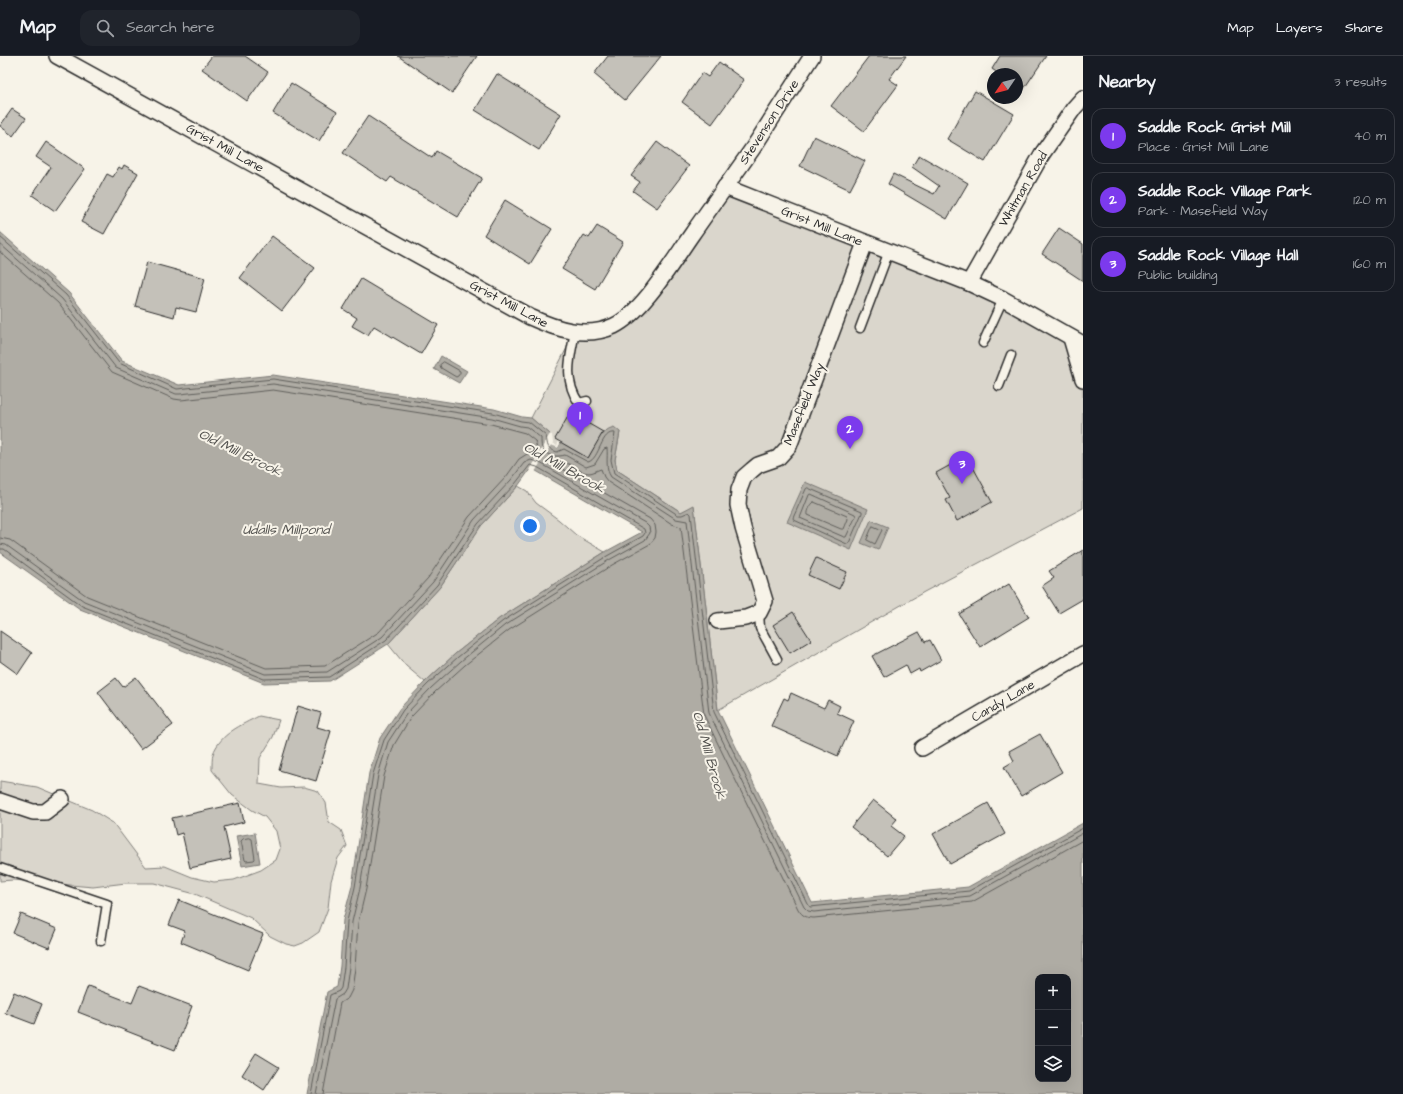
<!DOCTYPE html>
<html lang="en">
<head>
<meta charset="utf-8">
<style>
	body { margin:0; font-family:"Architects Daughter",sans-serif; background:#20242c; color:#f1f3f6 }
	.controls { position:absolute; right:12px; bottom:12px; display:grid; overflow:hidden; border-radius:8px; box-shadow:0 4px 16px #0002 }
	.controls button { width:36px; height:36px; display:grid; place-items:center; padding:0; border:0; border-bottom:1px solid #363941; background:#171b24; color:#f1f3f6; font:20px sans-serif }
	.compass { position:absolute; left:987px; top:12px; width:36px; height:36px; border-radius:50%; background:#171b24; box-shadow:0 4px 16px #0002; rotate:235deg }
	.you { position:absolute; left:530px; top:470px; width:14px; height:14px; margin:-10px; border:3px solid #fff; border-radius:50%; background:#1a73e8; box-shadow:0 0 0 6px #1a73e833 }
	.badge { display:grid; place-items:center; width:26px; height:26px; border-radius:50%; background:#7c3aed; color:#fff; font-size:13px; font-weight:700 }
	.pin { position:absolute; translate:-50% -33px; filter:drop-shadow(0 1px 2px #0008) }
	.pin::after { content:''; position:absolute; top:21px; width:14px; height:12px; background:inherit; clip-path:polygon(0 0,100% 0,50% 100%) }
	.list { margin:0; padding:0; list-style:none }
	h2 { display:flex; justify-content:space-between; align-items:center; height:52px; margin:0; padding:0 16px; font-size:17px }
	h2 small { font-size:13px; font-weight:400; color:#9ea1a6 }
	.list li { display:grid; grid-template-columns:26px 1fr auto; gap:12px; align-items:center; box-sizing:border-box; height:56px; margin:0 8px 8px; padding:0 8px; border:1px solid #363941; border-radius:12px }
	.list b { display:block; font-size:15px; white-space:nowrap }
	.list p { margin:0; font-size:13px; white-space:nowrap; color:#9ea1a6 }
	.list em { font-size:13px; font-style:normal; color:#9ea1a6 }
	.icon { flex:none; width:22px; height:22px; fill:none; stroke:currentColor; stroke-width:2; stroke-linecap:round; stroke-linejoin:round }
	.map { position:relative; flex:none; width:1083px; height:1038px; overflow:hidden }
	header { display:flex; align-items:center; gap:24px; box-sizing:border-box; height:56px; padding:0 20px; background:#171b24; border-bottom:1px solid #363941 }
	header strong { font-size:19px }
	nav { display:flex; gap:22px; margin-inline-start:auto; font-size:14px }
	.search { width:280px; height:36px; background:#20242c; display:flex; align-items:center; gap:10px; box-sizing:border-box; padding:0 14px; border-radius:12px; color:#9ea1a6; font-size:15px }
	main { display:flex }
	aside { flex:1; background:#171b24 }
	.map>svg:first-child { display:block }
	.green { fill:#dad6cc; stroke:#82807c }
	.water { fill:#afaca4; stroke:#7a7874; fill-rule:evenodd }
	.pier { fill:#f7f3e8 }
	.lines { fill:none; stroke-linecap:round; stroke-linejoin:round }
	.shore { stroke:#605f5b; stroke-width:1 }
	.building { fill:#c4c1b9; stroke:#2b2b2b }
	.lane-casing { stroke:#2b2b2b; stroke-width:11 }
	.street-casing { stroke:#2b2b2b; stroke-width:18 }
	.lane { stroke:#f7f3e8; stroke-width:8 }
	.street { stroke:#f7f3e8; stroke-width:15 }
	.labels { text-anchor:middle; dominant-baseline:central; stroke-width:4; stroke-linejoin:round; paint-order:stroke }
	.street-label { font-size:13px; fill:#2b2b2b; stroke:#f7f3e8 }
	.water-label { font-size:14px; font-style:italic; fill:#53524f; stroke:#f7f3e8 }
</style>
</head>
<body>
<header>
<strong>Map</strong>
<div class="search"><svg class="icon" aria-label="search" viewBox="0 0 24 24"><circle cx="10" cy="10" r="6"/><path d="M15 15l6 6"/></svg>Search here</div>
<nav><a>Map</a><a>Layers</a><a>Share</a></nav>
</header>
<main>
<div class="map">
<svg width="1083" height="1038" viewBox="0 0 1083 1038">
	<rect width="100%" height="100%" fill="#f7f3e8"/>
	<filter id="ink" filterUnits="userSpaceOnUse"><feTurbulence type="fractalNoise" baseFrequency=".025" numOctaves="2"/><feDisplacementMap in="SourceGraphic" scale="8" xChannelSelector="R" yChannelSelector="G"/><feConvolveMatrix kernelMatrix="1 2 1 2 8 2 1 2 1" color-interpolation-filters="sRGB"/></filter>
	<g filter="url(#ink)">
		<g class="green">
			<path d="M725 131 865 187 1071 282 1083 323V452L924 536 718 654 694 450 681 456 617 414 615 404 620 376H603L589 402 561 386 558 392 551 388 550 378 531 362 575 276 616 269Z"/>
			<path d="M518 430 527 435 536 447 559 464 576 479 605 496 500 562 455 598 425 626 406 610 388 588 440 531 481 470Z"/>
			<path d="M259 660 279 664 273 681 260 702 259 728 281 732 304 731 318 735 326 747 329 766 341 774 347 790 338 802 331 825 328 852 319 876 303 887 295 890 286 888 270 880 251 862 195 838 154 827H126L93 831 13 824 0 825V725L37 731 92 754 113 767 146 811 165 810 192 821 214 826 234 824 261 814 276 804 280 793 276 775 265 761 252 754 232 739 212 714C212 709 212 702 213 698 220 678 241 669 259 660Z"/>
		</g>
		<g class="water">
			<path d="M0 176 69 237 122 305 179 329 273 319 494 353 522 361 531 362 550 378 551 388 558 392 561 386 588 402C595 390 600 374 614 371L620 376 615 404 617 414 681 456 694 449 718 654 812 847 968 831 1083 767V1038H307L327 936 337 931 340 910 343 864 352 830 369 717 380 682 400 652 425 626 455 598 500 562 605 496 642 476 531 412 518 430 481 470 440 531 388 588 330 625 264 627 80 553 0 496ZM1038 921H1068V1023H1038Z"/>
			<path d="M441 300 467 315 459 327 434 313Z"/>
			<path d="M805 426 868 453 851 494 787 466Z"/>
			<path d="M871 464 888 471 878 494 861 487Z"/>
			<path d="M255 777 260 807 242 810 236 780Z"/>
		</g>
		<path class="pier" d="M550 378 552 379 553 387 557 390 559 385 561 386 558 392 551 389 535 416 531 415 529 414Z"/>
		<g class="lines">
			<g class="shore">
				<path d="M0 181 66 239 119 307 177 333 273 323 493 357 521 365 529 366 546 380C548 390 546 392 557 396L564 393 588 406C600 403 601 374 615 377L611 404 614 417 678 459H682L689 456 691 458 714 656 808 848 810 851 969 835 1083 772"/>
				<path d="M0 188 62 243 116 312 176 338H180L273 328 492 362 520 370 527 371 541 382C541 385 541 389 542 392 546 401 558 401 565 399L586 411 595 408 604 393 607 392C608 402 605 412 611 421L676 463 687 465 709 657 804 851 808 855 814 856 970 840 1083 777"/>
				<path d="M0 196 58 247 112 316 174 343 181 344 273 334 491 368 525 377 535 385 538 396 536 398H527L519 403 506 421 469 461 428 522 379 576 325 610 266 612 87 540 10 484 0 482"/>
				<path d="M444 306 460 315V317L458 320 456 321 441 312 440 309Z"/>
				<path d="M808 432 862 455V457L849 487 847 488 794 464 793 462 806 433Z"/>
				<path d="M811 438 855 458 856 460 846 481H844L800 462 809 439Z"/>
				<path d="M814 446 847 460 848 463 844 473H841L808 459C807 455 811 448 814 446Z"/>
				<path d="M873 470 880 473 882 474 875 488 867 484Z"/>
				<path d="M0 488 6 489 84 545 265 618 327 616 382 581 433 526 474 464 511 424 524 407 531 404 540 407 645 467 649 471 650 477 645 484 609 504 505 569 461 605 431 632 407 657 388 686 378 719 360 832 352 866 349 911 346 933 343 938 335 943 316 1038"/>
				<path d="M0 493H4L82 550 264 623 329 621 386 584 437 529 478 468 515 428 530 409 537 411 644 473 645 477 643 480 607 500 503 565 458 601 428 628 403 654 384 684 373 718 355 831 347 865 344 911 341 932 339 935 330 939 311 1038"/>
				<path d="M250 782 252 783 255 803 254 804 246 805 245 804 241 785 243 783Z"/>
				<path d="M323 1038 340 947 348 942 352 934 355 912 358 867 366 833 384 720 394 689 411 661 435 636 465 609 509 574 612 509 650 488 655 482 656 476 655 469 650 463 559 411 558 409 559 407C571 404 577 417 589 417 593 417 597 414 601 413L604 421 608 426 672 468 681 471 704 659 798 853C802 860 807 862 814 862L972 846 1083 784"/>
			</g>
		</g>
		<g class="building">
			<path d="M212 0H245L268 16 247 45 202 13Z"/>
			<path d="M398 0H477L452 37Z"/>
			<path d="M608 0H661L625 44 594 18Z"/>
			<path d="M869 0H906L889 23 898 29 864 75 831 50Z"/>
			<path d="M1000 0H1046L1017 43V18H999L992 13Z"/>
			<path d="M719 6 744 24 712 68 682 46 702 17 708 21Z"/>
			<path d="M497 18 561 58 539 94 475 54Z"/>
			<path d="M291 27 337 56 319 85 273 57Z"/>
			<path d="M975 35 1014 58 985 106 947 83Z"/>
			<path d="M12 53 26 62 13 80 0 70Z"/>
			<path d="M368 60 432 102 436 95 482 122 458 161 391 121 387 126 343 97Z"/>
			<path d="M814 80 865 105 850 134 800 110Z"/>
			<path d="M46 86 85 113 55 155 32 139 51 111 36 101Z"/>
			<path d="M657 86 689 110 657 152 633 135 640 126 631 120Z"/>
			<path d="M919 99 968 127 947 163 888 128 893 118 934 138 939 130 912 111Z"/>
			<path d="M124 109 138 117 104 178 81 166 107 118 113 121 119 111 122 113Z"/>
			<path d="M505 144 552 173 530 208 484 179Z"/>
			<path d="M597 170 623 186 595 233 562 213 584 179 589 182Z"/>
			<path d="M1059 172 1083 188V225L1042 198Z"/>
			<path d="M272 180 315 212 282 255 240 222Z"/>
			<path d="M147 206 205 222 196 256 176 251 174 261 135 250Z"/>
			<path d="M361 223 438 269 421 298 374 270 368 279 352 270 357 262 343 253Z"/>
			<path d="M570 357 603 376 588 402 555 383Z"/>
			<path d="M967 400 992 446 957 465 946 444 950 442 936 417Z"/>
			<path d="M1083 494V543L1059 557 1042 530 1054 522 1049 515Z"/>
			<path d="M816 502 847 516 839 533 808 519Z"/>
			<path d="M1009 528 1029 561 980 591 959 558Z"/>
			<path d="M793 556 811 584 790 597 773 569Z"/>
			<path d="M0 575 32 597 18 618 0 605Z"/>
			<path d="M919 576 925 586 930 584 941 604 920 616 919 613 910 618 906 609 884 621 872 600Z"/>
			<path d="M136 621 173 669 141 693 98 636 116 622 123 631Z"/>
			<path d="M791 637 824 652 828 644 840 650 837 657 854 665 838 700 771 670 784 642 788 644Z"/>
			<path d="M298 650 321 657 317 671 331 675 316 725 279 714Z"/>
			<path d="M1040 678 1062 716 1021 740 1004 711 1014 705 1009 695Z"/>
			<path d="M873 744 897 763 891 770 904 780 887 800 851 771Z"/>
			<path d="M240 747 244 766 224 771 231 803 190 812 182 777 176 779 172 762Z"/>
			<path d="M988 747 1005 778 950 808 933 778Z"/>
			<path d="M179 844 263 878 248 914 181 886 185 875 169 869Z"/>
			<path d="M21 858 57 873 49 892 13 877Z"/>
			<path d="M88 930 132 947 139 930 192 950 175 994 78 956Z"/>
			<path d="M14 936 42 948 34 968 5 957Z"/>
			<path d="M256 997 279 1011 264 1034 242 1019Z"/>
		</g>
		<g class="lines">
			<g class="lane-casing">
				<g id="lane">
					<path d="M860 272 889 195"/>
					<path d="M575 276C570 301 563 324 579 347L587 345"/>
					<path d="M983 287 1003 243"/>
					<path d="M999 330 1011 299"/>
					<path d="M759 557 760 572 777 603"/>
					<path d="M0 812 107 848 101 885"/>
				</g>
			</g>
			<g class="street-casing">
				<g id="street">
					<path d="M57 0 530 261C556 273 586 283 614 270 643 256 673 205 692 178 712 149 733 121 753 92 773 61 792 31 812 0"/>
					<path d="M725 131 969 227 1003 243 1083 288"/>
					<path d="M969 227 1042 98 1074 52 1083 42"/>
					<path d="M1071 282 1083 323"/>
					<path d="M718 565 746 562 759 557 765 545 743 472 738 449 739 434 744 421 752 414 758 409 778 402 789 390 865 187"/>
					<path d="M922 692 1083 598"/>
					<path d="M0 745 33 756H45L62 743"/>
				</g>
			</g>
			<use href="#lane" class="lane"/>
			<use href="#street" class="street"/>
		</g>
	</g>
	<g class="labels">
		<g class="street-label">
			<text transform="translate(769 66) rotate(-57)">Stevenson Drive</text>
			<text transform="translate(225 92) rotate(29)">Grist Mill Lane</text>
			<text transform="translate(1023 133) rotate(-60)">Whitman Road</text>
			<text transform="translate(822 170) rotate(22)">Grist Mill Lane</text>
			<text transform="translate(509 248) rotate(28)">Grist Mill Lane</text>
			<text transform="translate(804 348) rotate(-68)">Masefield Way</text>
			<text transform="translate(1003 645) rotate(-30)">Candy Lane</text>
		</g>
		<g class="water-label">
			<text transform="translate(240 397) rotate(26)">Old Mill Brook</text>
			<text transform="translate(564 412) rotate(29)">Old Mill Brook</text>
			<text x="286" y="474">Udalls Millpond</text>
			<text transform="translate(709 699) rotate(74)">Old Mill Brook</text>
		</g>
	</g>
</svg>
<div class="controls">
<button>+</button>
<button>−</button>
<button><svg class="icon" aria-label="layers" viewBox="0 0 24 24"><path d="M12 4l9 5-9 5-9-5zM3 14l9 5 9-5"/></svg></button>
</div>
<svg class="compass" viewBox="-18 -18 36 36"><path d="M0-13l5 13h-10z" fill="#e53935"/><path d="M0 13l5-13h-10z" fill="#9ea1a6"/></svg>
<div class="you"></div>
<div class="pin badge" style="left:580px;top:379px">1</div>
<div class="pin badge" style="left:850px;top:393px">2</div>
<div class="pin badge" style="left:962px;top:428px">3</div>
</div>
<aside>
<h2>Nearby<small>3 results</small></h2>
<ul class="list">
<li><span class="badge">1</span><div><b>Saddle Rock Grist Mill</b><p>Place · Grist Mill Lane</p></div><em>40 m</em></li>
<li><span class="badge">2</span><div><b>Saddle Rock Village Park</b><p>Park · Masefield Way</p></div><em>120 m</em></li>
<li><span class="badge">3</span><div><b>Saddle Rock Village Hall</b><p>Public building</p></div><em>160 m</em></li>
</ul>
</aside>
</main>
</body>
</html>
